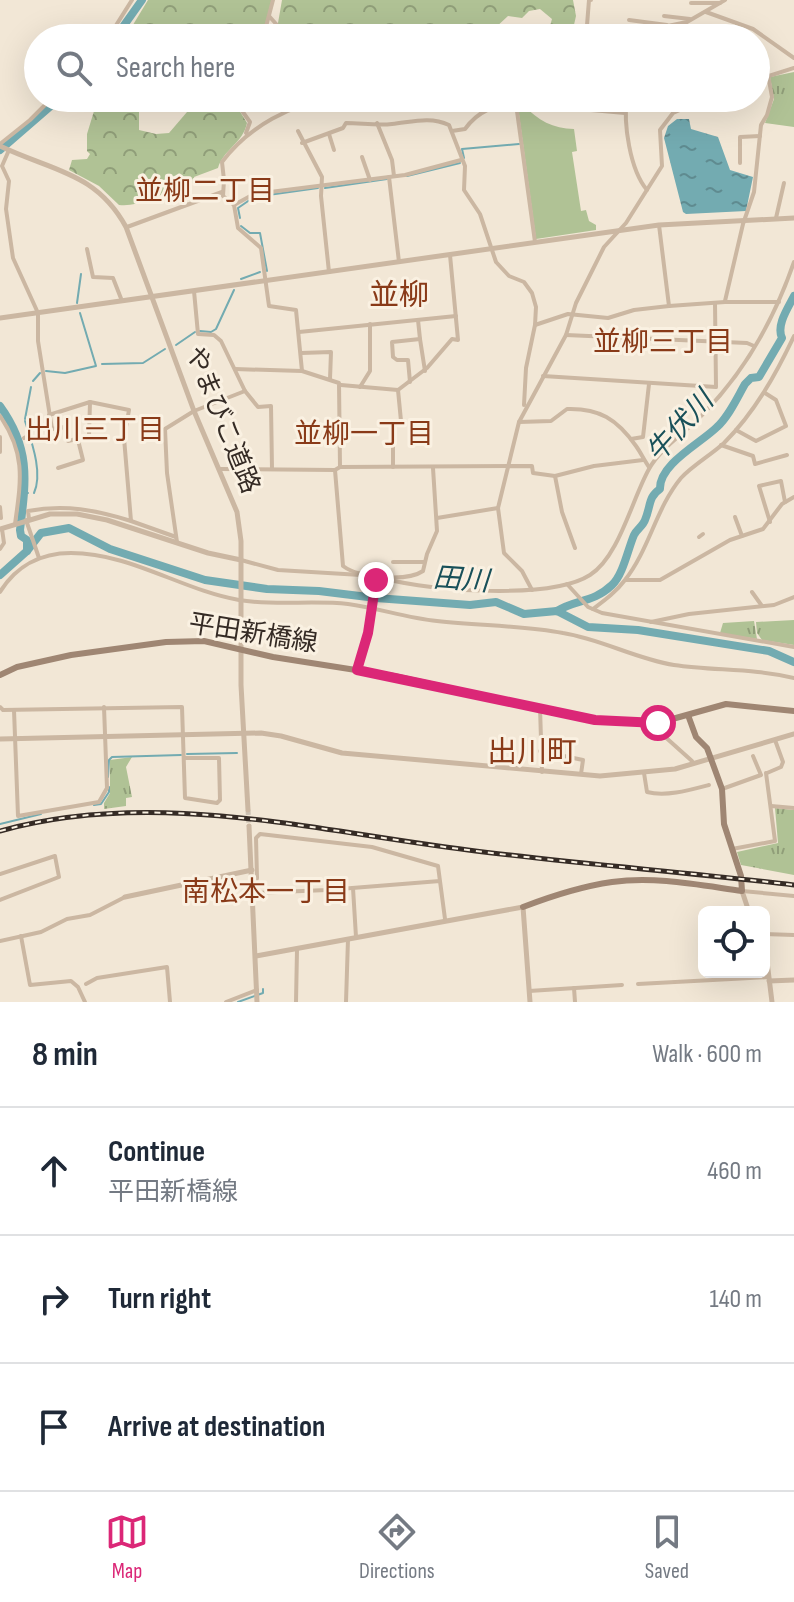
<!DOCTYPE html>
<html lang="en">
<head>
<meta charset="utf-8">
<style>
	body { margin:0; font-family:"Sofia Sans Condensed","Noto Sans JP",sans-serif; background:#f2f2f3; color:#1f2937 }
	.controls { position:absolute; right:24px; bottom:24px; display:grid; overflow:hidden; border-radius:12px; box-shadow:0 8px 32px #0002 }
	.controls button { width:72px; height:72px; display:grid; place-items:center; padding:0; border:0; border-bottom:2px solid #e0e1e3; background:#fff; color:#1f2937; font:40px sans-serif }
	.stop { position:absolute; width:24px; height:24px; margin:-18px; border:6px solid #db2777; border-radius:50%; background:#fff }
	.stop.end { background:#db2777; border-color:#fff; box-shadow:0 2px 8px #0008 }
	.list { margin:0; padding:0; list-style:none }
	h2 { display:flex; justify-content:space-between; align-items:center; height:104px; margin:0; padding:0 32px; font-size:34px }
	h2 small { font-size:26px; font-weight:400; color:#747a83 }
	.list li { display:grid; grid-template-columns:52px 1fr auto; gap:24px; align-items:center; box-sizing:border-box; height:128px; padding:0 32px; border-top:2px solid #e0e1e3 }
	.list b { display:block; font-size:30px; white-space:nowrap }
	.list p { margin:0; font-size:26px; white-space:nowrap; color:#747a83 }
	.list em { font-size:26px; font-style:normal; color:#747a83 }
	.icon { flex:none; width:44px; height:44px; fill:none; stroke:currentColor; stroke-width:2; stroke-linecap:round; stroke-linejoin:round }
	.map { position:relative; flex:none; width:794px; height:1002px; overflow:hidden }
	.search { position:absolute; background:#fff; box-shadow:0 8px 32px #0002; left:24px; right:24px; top:24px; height:88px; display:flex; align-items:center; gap:20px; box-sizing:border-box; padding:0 28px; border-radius:44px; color:#747a83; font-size:30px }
	.sheet { height:488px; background:#fff }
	nav { display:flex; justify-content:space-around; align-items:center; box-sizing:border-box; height:112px; border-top:2px solid #e0e1e3; background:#fff; font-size:22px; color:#747a83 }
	nav a { display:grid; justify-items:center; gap:4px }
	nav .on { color:#db2777 }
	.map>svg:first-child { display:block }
	.grass { fill:url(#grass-tufts) }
	.forest { fill:url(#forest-crowns) }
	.garden { fill:#b0c295 }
	.water { fill:url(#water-ripples) }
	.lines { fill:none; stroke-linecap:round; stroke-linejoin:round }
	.stream { stroke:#73abb1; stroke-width:2 }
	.river { stroke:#73abb1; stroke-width:8 }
	.tertiary-tunnel { stroke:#ccc1b3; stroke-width:5; stroke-dasharray:5 2.5; stroke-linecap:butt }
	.minor { stroke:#cbb7a2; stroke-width:4 }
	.tertiary { stroke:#cbb7a2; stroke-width:5 }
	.secondary { stroke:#9f8673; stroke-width:6 }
	.rail-casing { stroke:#352b25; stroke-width:5 }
	.rail { stroke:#faf1e2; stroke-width:2; stroke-dasharray:6; stroke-linecap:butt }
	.route { stroke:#db2777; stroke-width:10 }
	.labels { text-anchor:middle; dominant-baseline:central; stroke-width:6; stroke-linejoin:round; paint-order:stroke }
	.street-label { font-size:26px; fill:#352b25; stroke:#faf1e2 }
	.neighbourhood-label { font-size:28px; fill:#893a18; stroke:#faf1e2 }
	.water-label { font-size:28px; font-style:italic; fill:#185059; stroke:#faf1e2 }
	.quarter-label { font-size:30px; fill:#893a18; stroke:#faf1e2 }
</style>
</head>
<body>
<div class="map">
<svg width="794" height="1002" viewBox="0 0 794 1002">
	<defs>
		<pattern id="grass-tufts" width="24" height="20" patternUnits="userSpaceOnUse" patternTransform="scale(2)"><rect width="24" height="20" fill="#b0c295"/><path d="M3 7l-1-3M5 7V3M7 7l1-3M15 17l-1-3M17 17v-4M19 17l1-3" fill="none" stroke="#909e79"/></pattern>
		<pattern id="forest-crowns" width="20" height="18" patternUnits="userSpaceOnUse" patternTransform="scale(2)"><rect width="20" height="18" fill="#b0c295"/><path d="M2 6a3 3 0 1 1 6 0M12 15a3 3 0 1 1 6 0" fill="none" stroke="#909e79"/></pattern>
		<pattern id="water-ripples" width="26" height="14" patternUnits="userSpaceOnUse" patternTransform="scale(2)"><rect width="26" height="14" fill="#73abb1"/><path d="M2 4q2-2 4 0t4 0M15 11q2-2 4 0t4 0" fill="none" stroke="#5f8b90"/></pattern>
	</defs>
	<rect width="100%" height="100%" fill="#f2e7d6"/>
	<g class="grass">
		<path d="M794 72V127L765 123 774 99 770 77Z"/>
		<path d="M794 620V645L762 640 757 633 756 622Z"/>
		<path d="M754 621 757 639 720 633 723 623Z"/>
		<path d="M132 757 126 767 132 797 126 798V806L104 809V803L110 793V760Z"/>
		<path d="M775 808 794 810V875L741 865 737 852 778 843Z"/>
	</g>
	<g class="forest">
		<path d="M148 0H272L262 38H125Z"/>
		<path d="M282 0H573L576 16 571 38H558L548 33 552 19 540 9 529 11 522 18 508 16 494 29 489 24 470 38H278V23Z"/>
		<path d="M98 98H144L139 105V130L156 134 169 133 187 112 192 98H237L236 105 247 123C243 143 223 150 218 168L194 177 195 182 172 195 171 191C153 197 138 207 119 205L99 186 69 170 72 160 87 159 90 154 87 151V134Z"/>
	</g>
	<path class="garden" d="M523 105C538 120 553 129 574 129L577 151 572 152 581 211 586 210 589 221 596 225V230L536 239 518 107Z"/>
	<path class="water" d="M677 119H689L691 129 718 137 730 170 753 177 746 211 686 214 683 212 664 138 668 126Z"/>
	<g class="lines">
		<g class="stream">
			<path d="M464 158 462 149 519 144"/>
			<path d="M407 176 460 163"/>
			<path d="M325 188 387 179"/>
			<path d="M240 218 238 208 254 197 318 188"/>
			<path d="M241 226 250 233H260L267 271"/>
			<path d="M241 279 260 272"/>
			<path d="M77 303 81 274"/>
			<path d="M200 331 211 332 216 329 234 290"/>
			<path d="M176 345 195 332"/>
			<path d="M102 364 143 363 165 349"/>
			<path d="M46 371 65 373 96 366 80 313"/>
			<path d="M33 381 40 373"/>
			<path d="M25 419 31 387"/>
			<path d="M25 421C32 443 43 473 34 493"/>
			<path d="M25 493H28"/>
			<path d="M187 754 237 753"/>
			<path d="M108 777 109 760 112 757 181 755"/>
			<path d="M94 805 101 804 109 792V787"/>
			<path d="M0 824 41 814"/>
			<path d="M238 1002 263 993V989"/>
		</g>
		<g class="river">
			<path d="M115 38 142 0"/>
			<path d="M0 150 60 98"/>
			<path d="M0 406C31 449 26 480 20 530L21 536 27 540V551"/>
			<path d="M0 575 27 551 41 533 69 528 110 549 205 580 267 589 319 591 376 598 470 605 496 602 524 614 557 611 588 627 638 630 769 651 794 662"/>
			<path d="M557 611C576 599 593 603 612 585 623 575 628 549 634 535 637 529 643 526 645 520 651 506 648 497 660 489 659 464 701 443 717 427 729 416 737 398 745 384L751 378 759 377 782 338C776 325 788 308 794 296"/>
		</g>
		<path class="tertiary-tunnel" d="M248 810 249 826"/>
		<g class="minor">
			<path d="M691 3H720"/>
			<path d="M706 12 753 29 794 58"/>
			<path d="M269 16 277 25V38"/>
			<path d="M664 16 690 19"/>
			<path d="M629 20 667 25"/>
			<path d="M108 38 132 0"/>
			<path d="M263 38 273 0"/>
			<path d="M586 38 589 0H591"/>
			<path d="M622 38 624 35 687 22 725 0"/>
			<path d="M756 80 794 68"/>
			<path d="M238 98 240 108 250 122 246 133"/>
			<path d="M364 98C383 99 402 99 420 99 443 100 460 108 482 98"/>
			<path d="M548 98 591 110 625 113"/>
			<path d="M627 98C623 123 630 170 647 190"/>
			<path d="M240 108 266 98"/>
			<path d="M377 123 392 160 394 176"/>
			<path d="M298 131 322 177 321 196 329 272"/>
			<path d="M452 131 465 129C478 111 494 105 516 104L535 242"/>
			<path d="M329 134 334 150"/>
			<path d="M302 143 343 128 346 123C361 123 377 126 392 124 412 122 430 116 449 125L465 166 464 190 480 214 496 262 509 276 524 282 532 293 536 307 535 325 568 314 608 318 634 310 669 306 725 302H779"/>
			<path d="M0 144 30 120 52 98"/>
			<path d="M9 150 2 166 9 181 6 209 13 258 38 313V341L52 429 64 427 68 441 89 436 90 402"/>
			<path d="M362 157 370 180"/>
			<path d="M740 163V137L760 136"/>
			<path d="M389 177 399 262"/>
			<path d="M234 205 254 194 405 175 461 160"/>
			<path d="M776 218 784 183"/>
			<path d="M659 225 669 306"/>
			<path d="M127 227 222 192"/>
			<path d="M87 249 93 277 113 278 122 301"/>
			<path d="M194 291 198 334 214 335 221 341 245 391 258 407 271 406 272 469"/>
			<path d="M725 301 743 224 754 192 761 125 767 115 772 97 768 75"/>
			<path d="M299 332 456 316"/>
			<path d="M566 335 747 343 754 346"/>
			<path d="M420 339 425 371"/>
			<path d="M301 353 331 352 330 379"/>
			<path d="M235 369 302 371 339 383 340 467"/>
			<path d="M302 371 296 310 269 306 261 248 238 228 234 205 223 196 224 180 222 162C248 127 292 103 335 98"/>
			<path d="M543 376 716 387 715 303"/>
			<path d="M410 382 408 360H397L393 357 392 342 420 339 418 320"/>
			<path d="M341 385 398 390 427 368 452 339 458 340 450 255"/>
			<path d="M360 387 370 371V324"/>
			<path d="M524 405 526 368 535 325"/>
			<path d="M0 416C26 454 21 480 15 524"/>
			<path d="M519 422 551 421 567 409C599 408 617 419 636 446 641 453 644 460 649 467"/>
			<path d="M736 430 756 441 786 426 776 400 765 393"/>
			<path d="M0 437V452"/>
			<path d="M24 438 26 437"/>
			<path d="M631 439 643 437 649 384"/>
			<path d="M721 445 753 456 755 464 787 455"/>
			<path d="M393 467V422L401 421 398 390"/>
			<path d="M58 468 83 460 78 440"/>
			<path d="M220 469 335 470 340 467 532 466 533 473 555 476 594 466 643 460"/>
			<path d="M335 470 343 566C359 578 407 582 423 571L427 554 437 531 433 468"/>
			<path d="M555 476 562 512 575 548"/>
			<path d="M0 507 1 518"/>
			<path d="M735 517 742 536"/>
			<path d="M437 518 498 508"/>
			<path d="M29 519 28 511C65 504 96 510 131 521L124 438 129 410 90 402 49 415"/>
			<path d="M26 520 39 558"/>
			<path d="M131 521 176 537"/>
			<path d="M770 522 759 486 781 481 785 502"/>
			<path d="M699 537 703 534"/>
			<path d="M177 542 167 473 165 429 194 411 245 391"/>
			<path d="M0 549 4 543 2 529"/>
			<path d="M241 560 278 570 361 575"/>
			<path d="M393 562H424"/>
			<path d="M386 579C431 591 551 600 590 575 619 557 632 499 649 469 661 447 687 432 704 413 745 371 775 317 794 262"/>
			<path d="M626 580H660L730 540 763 529 782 504 794 497"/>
			<path d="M567 584 588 607 602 613 794 647"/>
			<path d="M532 590 522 571 504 553 498 508 519 422 566 335 576 303 604 247 626 223 662 166 660 130 673 113 707 98"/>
			<path d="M0 592C16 566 41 553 71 553 130 553 182 590 239 600 273 606 313 600 348 604 378 608 407 618 437 621 479 626 522 625 563 633 601 639 636 659 674 665 714 671 752 668 794 678"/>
			<path d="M752 592 762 606"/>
			<path d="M593 609C605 600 616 592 625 580 649 550 656 508 681 478 693 465 711 455 724 443 755 412 776 374 794 336"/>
			<path d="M651 622 689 614 774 605 794 597"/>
			<path d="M357 670 368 633 376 577"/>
			<path d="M0 707 3 710 182 707 185 798 217 803 220 800 219 758H184"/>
			<path d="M540 707 542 772"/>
			<path d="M14 710 18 816 99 802 107 788 104 707"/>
			<path d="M658 723 663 735 692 761"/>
			<path d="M540 751 583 760 581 774"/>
			<path d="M644 773 647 792C666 797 690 790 709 785"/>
			<path d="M767 773 781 767 783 762 775 740"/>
			<path d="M722 789 761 775 753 756"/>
			<path d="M771 806 794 808"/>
			<path d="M732 849 775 841 766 773"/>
			<path d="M0 874 55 856 59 877 0 900"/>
			<path d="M440 881 327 890 253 893 257 878 256 838 260 834 372 847 438 866 445 919"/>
			<path d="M353 888 356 937"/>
			<path d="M742 891 794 896"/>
			<path d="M764 934 794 935"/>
			<path d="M21 936 30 985 71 981 78 987 85 1002"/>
			<path d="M0 941 41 932 67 919 90 915 125 897"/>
			<path d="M86 984 97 978 167 967 170 1002"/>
			<path d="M638 984 769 977"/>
			<path d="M574 988 575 1002"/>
			<path d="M529 991 622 985"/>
			<path d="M226 1002 257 990"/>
			<path d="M296 1002 297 950"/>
			<path d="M346 1002 348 939"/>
		</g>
		<g class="tertiary">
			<path d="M0 146C52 171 96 172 126 227L194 411 237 512 241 541V685L248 810"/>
			<path d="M0 318 659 225 794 218"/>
			<path d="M0 529 50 514H77L107 520 208 553 241 560"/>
			<path d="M0 739 261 733 281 736 342 753 600 776 675 769 794 734"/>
			<path d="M249 826 257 1002"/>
			<path d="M742 891 749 912"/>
			<path d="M125 897 252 870"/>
			<path d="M764 937 772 1002"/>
			<path d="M256 956 523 907 530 1002"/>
			<path d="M769 981 794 980"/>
		</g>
		<g class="secondary">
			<path d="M0 675 17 667 71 655 166 642 204 641 273 657 394 676 595 720 658 723 726 704 794 711"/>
			<path d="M523 907C549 897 584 886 612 882 655 876 699 885 742 891L741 876 724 824 722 789 707 748 696 737 688 715"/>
		</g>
		<g class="rail-casing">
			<path id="rail" d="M0 831C155 788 314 831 468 850 577 864 686 872 794 885"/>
		</g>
		<use href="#rail" class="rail"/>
	</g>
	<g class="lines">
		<path class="route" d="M376 580 368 633 357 670 595 720 658 723"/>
	</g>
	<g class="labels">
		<g class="street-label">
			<text transform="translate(222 420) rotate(68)">やまびこ道路</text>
			<text transform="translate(253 634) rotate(9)">平田新橋線</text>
		</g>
		<g class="neighbourhood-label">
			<text x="205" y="191">並柳二丁目</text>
			<text x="663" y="342">並柳三丁目</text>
			<text x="95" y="430">出川三丁目</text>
			<text x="364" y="434">並柳一丁目</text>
			<text x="266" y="892">南松本一丁目</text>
		</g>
		<g class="water-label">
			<text transform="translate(680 427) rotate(-48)">牛伏川</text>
			<text transform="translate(461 580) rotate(4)">田川</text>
		</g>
		<g class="quarter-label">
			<text x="399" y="296">並柳</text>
			<text x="532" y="753">出川町</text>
		</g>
	</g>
</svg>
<div class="controls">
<button><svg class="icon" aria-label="locate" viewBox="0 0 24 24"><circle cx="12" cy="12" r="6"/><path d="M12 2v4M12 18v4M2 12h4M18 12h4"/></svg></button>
</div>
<div class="stop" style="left:658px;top:723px"></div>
<div class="stop end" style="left:376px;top:580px"></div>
<div class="search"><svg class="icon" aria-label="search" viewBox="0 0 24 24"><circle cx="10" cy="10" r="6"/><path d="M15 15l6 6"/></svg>Search here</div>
</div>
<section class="sheet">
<h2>8 min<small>Walk · 600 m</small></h2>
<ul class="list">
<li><svg class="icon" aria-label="ahead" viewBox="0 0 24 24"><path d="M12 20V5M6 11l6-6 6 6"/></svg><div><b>Continue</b><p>平田新橋線</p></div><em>460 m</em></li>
<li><svg class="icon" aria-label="right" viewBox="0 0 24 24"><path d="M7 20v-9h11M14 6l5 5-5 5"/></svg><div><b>Turn right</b></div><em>140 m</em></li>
<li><svg class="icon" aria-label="arrive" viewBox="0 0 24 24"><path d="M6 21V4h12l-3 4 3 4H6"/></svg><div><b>Arrive at destination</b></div></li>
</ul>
</section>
<nav>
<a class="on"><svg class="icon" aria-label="map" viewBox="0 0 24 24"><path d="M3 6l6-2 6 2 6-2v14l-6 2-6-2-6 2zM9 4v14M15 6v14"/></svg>Map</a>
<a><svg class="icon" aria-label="directions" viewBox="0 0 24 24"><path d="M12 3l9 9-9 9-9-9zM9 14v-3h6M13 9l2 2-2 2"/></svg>Directions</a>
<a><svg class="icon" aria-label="saved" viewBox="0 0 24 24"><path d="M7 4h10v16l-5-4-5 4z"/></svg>Saved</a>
</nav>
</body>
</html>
